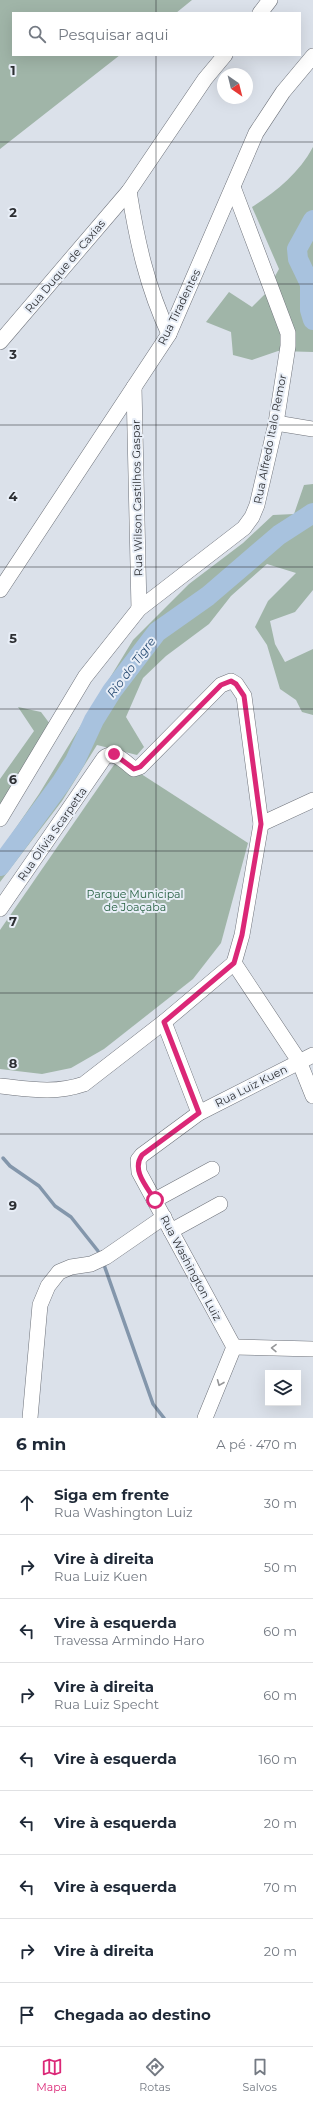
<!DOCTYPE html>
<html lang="pt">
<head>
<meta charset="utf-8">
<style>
	body { margin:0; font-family:Montserrat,sans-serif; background:#f2f2f3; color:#1f2937 }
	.controls { position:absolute; right:12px; bottom:12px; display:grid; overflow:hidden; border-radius:0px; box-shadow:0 4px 16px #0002 }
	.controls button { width:36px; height:36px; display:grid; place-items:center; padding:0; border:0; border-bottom:1px solid #e0e1e3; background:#fff; color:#1f2937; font:20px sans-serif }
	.compass { position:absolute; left:217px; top:68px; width:36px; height:36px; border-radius:50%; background:#fff; box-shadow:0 4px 16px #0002; rotate:145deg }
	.stop { position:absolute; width:12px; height:12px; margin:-9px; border:3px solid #db2777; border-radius:50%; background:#fff }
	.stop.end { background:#db2777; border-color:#fff; box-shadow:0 1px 4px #0008 }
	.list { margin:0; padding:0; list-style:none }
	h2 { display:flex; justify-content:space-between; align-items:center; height:52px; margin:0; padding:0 16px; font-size:17px }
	h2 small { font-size:13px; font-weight:400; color:#747a83 }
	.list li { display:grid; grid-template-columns:26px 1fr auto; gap:12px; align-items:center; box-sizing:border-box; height:64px; padding:0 16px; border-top:1px solid #e0e1e3 }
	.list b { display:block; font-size:15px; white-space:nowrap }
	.list p { margin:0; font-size:13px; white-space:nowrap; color:#747a83 }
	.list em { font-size:13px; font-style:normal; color:#747a83 }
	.icon { flex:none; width:22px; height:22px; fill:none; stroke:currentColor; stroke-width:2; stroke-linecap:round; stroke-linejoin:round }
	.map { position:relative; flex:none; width:313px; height:1418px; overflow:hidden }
	.search { position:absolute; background:#fff; box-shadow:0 4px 16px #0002; left:12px; right:12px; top:12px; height:44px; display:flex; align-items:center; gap:10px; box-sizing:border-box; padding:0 14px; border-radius:0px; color:#747a83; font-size:15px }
	.sheet { height:628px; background:#fff }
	nav { display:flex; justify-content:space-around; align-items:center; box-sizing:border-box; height:56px; border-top:1px solid #e0e1e3; background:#fff; font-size:11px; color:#747a83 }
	nav a { display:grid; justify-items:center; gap:2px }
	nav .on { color:#db2777 }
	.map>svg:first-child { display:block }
	.green { fill:#a0b5a8 }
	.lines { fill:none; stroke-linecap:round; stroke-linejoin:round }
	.stream { stroke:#8396ab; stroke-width:3.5 }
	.river { stroke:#a8c2de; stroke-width:20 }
	.minor-casing { stroke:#6e727a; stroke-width:16 }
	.minor { stroke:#fff; stroke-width:15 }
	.oneway { stroke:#969799 }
	.route { stroke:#db2777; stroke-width:5 }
	.grid { fill:none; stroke:#2d2f33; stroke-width:1; stroke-opacity:0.55 }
	.labels { text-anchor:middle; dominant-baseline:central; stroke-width:4; stroke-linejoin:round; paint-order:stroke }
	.street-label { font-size:11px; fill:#2d2f33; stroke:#e8eef7 }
	.park-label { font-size:11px; fill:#266041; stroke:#e8eef7 }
	.water-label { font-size:12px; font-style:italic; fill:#254a72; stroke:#e8eef7 }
	.grid-label { font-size:13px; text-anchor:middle; font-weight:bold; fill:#2d2f33; stroke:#e8eef7; stroke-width:4; stroke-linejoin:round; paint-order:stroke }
</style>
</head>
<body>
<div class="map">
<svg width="313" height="1418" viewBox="0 0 313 1418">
	<rect width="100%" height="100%" fill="#dbe1ea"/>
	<g class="green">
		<path d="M0 0H192L176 13H13V55H120L0 149Z"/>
		<path d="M313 147V352L278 351 252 360 233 355 231 332 206 322 229 292 252 307 265 294 279 269 252 207C277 191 299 173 313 147Z"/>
		<path d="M313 484V590L295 612 270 621 275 644 285 662 313 649V715L302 712 296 700 280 689 267 645 255 627 268 601 296 573 267 564 231 596 209 624 166 656 143 678 126 717 144 747 137 755 97 745 62 801 0 882V851L39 794 133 640 189 584 243 543 273 515 294 514 304 485Z"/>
		<path d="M18 707 41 712 53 728 0 818V779L34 731Z"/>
		<path d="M118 759 248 843 221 943 193 979 104 1049 71 1068 42 1074 0 1069V930Z"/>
	</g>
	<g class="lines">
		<g class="stream">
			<path d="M3 1158 10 1166 39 1186 55 1206 71 1217 98 1251"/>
			<path d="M103 1262 153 1404 164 1418"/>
		</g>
		<g class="river">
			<path d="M313 220 297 249 298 259 310 284V310L313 320"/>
			<path d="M0 866 61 783 75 761 94 720 112 691 157 632 208 596 279 535 313 513"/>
		</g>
		<g class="minor-casing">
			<g id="minor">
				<path d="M260 13 270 0"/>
				<path d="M129 191C137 241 147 287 169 334"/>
				<path d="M0 342 129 191 205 79 225 55"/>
				<path d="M134 387 139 609"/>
				<path d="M276 423 313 429"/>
				<path d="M0 590 169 334 256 133 283 92 313 56"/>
				<path d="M0 819 85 677 139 609 244 528 252 517 257 505 276 423 288 346V333L233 187"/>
				<path d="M261 824 313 800"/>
				<path d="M0 909 104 758C114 749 126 763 134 769L140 767 221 685 231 681 236 684 244 696 261 824 242 935 234 963"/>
				<path d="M234 963 299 1061 313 1096"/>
				<path d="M164 1022 199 1113"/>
				<path d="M0 1086C29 1089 55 1094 84 1084L164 1022 234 963"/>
				<path d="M155 1200 212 1169"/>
				<path d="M171 1231 220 1204"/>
				<path d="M234 1347 139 1172 138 1160 142 1155 199 1113 313 1055"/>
				<path d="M234 1347 313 1349"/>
				<path d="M30 1418 40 1305 48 1286 59 1272 71 1267 91 1264 106 1257 164 1217"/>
				<path d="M205 1418 234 1347"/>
			</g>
		</g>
		<use href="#minor" class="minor"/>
	</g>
	<defs><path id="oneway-chevron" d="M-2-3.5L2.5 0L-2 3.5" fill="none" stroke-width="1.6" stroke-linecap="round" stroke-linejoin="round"/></defs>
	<g class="oneway">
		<use href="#oneway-chevron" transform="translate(274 1348) rotate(-179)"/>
		<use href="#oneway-chevron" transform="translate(220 1383) rotate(112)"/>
	</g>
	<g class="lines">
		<path class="route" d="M114 754 134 769 140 767 221 685 231 681 236 684 244 696 261 824 242 935 234 963 164 1022 199 1113 142 1155C131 1170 147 1187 155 1200"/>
	</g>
	<path class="grid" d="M156 0V13M156 55V1418M0 142H313M0 284H313M0 425H313M0 567H313M0 709H313M0 851H313M0 993H313M0 1134H313M0 1276H313"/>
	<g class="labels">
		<g class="street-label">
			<text transform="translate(65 266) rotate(-50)">Rua Duque de Caxias</text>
			<text transform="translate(179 307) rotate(-64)">Rua Tiradentes</text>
			<text transform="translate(270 439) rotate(-79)">Rua Alfredo Italo Remor</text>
			<text transform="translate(137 498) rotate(-91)">Rua Wilson Castilhos Gaspar</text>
			<text transform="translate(52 834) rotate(-55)">Rua Olívia Scarpetta</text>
			<text transform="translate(251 1086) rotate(-27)">Rua Luiz Kuen</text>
			<text transform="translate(191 1268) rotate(62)">Rua Washington Luiz</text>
		</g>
		<g class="park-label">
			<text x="135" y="894">Parque Municipal<tspan x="135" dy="13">de Joaçaba</tspan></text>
		</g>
		<g class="water-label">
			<text transform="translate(131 667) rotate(-53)">Rio do Tigre</text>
		</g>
	</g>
	<g class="grid-label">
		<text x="13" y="75">1</text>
		<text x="13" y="217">2</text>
		<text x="13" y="359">3</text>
		<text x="13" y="501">4</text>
		<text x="13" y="643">5</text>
		<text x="13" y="784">6</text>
		<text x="13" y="926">7</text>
		<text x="13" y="1068">8</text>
		<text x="13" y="1210">9</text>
	</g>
</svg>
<div class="controls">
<button><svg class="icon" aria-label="layers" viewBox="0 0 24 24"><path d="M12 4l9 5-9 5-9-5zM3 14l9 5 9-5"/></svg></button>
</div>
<svg class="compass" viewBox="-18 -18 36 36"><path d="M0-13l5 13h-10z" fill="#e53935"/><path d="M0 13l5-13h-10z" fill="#747a83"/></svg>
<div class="stop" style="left:155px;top:1200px"></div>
<div class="stop end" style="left:114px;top:754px"></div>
<div class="search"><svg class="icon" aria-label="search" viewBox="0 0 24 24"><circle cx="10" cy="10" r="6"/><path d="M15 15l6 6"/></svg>Pesquisar aqui</div>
</div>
<section class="sheet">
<h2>6 min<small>A pé · 470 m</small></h2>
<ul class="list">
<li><svg class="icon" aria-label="ahead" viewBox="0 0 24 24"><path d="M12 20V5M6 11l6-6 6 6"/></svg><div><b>Siga em frente</b><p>Rua Washington Luiz</p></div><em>30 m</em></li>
<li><svg class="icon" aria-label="right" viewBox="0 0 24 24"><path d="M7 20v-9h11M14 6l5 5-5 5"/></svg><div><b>Vire à direita</b><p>Rua Luiz Kuen</p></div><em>50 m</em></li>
<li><svg class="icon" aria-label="left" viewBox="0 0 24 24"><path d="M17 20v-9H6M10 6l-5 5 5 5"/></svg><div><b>Vire à esquerda</b><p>Travessa Armindo Haro</p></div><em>60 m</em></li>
<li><svg class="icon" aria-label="right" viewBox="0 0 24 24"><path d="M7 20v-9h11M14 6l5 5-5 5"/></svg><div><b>Vire à direita</b><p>Rua Luiz Specht</p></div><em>60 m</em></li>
<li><svg class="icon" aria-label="left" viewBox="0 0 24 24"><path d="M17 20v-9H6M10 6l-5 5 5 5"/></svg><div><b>Vire à esquerda</b></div><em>160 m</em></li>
<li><svg class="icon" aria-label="left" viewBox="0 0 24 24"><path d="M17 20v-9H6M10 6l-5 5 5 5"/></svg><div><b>Vire à esquerda</b></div><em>20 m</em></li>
<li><svg class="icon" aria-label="left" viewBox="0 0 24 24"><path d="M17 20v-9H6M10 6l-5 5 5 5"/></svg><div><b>Vire à esquerda</b></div><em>70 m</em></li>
<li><svg class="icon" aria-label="right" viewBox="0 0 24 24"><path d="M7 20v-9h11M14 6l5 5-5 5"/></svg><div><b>Vire à direita</b></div><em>20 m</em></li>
<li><svg class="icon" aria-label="arrive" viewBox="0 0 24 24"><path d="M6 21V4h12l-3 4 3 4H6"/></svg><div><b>Chegada ao destino</b></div></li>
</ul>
</section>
<nav>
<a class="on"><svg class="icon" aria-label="map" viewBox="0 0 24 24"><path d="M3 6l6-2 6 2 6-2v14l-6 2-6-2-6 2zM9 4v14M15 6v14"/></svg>Mapa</a>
<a><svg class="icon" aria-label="directions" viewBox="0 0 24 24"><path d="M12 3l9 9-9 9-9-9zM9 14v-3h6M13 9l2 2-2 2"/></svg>Rotas</a>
<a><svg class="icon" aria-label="saved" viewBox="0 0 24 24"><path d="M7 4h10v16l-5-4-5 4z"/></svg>Salvos</a>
</nav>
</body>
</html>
